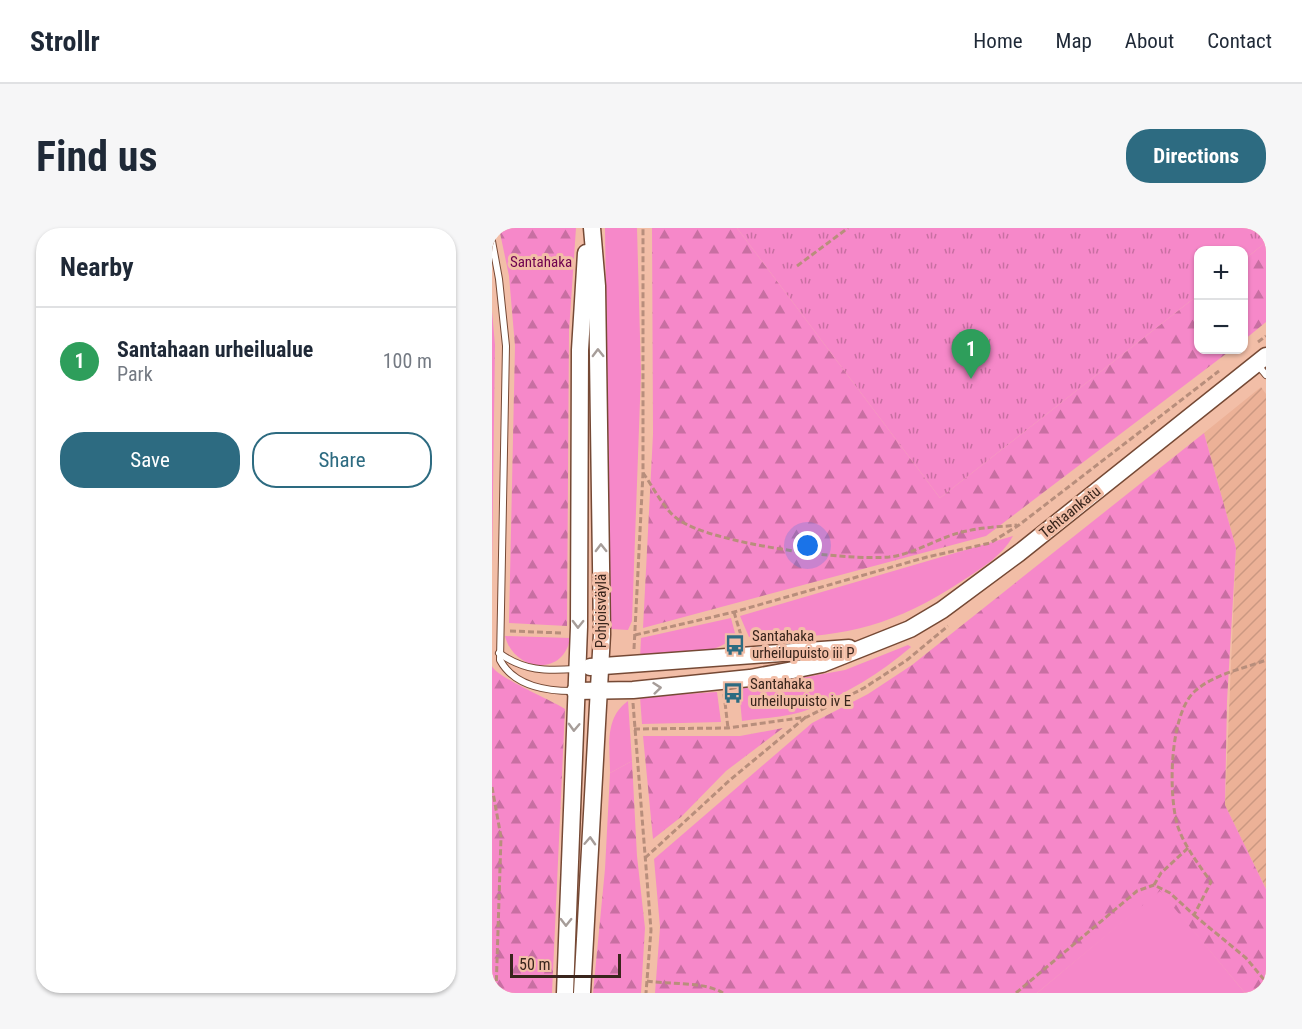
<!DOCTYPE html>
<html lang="en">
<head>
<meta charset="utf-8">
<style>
	body { margin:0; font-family:"Roboto Condensed",sans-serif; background:#f6f6f7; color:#1f2937 }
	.controls { position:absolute; right:18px; top:18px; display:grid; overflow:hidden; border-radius:12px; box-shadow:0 2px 4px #0004 }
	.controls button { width:54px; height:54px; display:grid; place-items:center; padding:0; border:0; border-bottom:2px solid #e0e1e3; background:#fff; color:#1f2937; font:30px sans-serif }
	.scale { position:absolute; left:18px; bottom:15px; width:111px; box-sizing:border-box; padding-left:6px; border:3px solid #39251c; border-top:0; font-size:16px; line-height:21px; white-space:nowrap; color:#39251c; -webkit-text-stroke:4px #f2bea7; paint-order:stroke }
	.you { position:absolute; left:316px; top:318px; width:21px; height:21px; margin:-15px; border:4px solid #fff; border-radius:50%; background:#1a73e8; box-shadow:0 0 0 9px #1a73e833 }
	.badge { display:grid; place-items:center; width:39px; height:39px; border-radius:50%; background:#2d6b81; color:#fff; font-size:20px; font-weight:700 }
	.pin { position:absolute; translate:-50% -50px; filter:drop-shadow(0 2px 3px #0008) }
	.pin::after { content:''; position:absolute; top:32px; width:21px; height:18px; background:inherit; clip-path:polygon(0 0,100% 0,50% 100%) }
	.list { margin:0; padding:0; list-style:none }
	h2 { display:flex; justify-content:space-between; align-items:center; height:78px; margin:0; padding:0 24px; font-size:26px }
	h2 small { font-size:20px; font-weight:400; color:#747a83 }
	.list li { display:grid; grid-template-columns:39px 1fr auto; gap:18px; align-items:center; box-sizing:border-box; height:108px; padding:0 24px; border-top:2px solid #e0e1e3 }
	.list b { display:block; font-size:22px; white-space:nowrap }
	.list p { margin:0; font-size:20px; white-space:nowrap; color:#747a83 }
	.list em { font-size:20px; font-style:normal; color:#747a83 }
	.actions { display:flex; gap:12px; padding:18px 24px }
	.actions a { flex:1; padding:14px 0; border:2px solid #2d6b81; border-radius:24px; text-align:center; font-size:21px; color:#2d6b81 }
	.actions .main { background:#2d6b81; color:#fff }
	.map { position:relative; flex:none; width:774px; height:765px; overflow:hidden; border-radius:24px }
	header { display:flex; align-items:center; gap:36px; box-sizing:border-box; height:84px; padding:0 30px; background:#fff; border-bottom:2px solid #e0e1e3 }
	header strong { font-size:28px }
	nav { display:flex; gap:33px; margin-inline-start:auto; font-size:21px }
	.intro { display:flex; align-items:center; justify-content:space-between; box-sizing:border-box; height:144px; padding:0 36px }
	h1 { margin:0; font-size:42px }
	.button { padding:15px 27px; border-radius:24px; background:#2d6b81; color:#fff; font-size:21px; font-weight:700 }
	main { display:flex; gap:36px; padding:0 36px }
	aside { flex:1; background:#fff; border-radius:24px; box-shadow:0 2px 4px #0004 }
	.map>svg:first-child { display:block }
	.industrial { fill:url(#industrial-furrows) }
	.grass { fill:#f688c9 }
	.forest { fill:url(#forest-firs) }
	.park { fill:url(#park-tufts) }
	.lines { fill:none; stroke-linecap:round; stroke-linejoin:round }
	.lane-casing { stroke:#754935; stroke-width:8 }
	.secondary-casing { stroke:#754935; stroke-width:19 }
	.path { stroke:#b88e7c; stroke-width:3; stroke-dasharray:6 3; stroke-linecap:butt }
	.lane { stroke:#fff; stroke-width:6 }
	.secondary { stroke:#fff; stroke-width:16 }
	.oneway { stroke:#a69d99 }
	.labels { text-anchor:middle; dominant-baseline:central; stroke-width:6; stroke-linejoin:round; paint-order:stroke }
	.park-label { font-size:15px; fill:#6f014f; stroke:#f2bea7 }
	.street-label { font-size:15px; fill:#39251c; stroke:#f2bea7 }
	.poi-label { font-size:15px; fill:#39251c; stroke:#f2bea7; text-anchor:start }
</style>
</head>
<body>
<header>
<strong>Strollr</strong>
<nav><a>Home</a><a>Map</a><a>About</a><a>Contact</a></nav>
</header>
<div class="intro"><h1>Find us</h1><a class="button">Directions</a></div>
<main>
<aside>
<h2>Nearby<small></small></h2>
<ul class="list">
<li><span class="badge" style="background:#2e9e5b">1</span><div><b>Santahaan urheilualue</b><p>Park</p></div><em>100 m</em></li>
</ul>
<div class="actions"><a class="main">Save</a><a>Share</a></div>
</aside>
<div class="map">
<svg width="774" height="765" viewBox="0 0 774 765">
	<defs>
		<pattern id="industrial-furrows" width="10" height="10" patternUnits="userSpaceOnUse" patternTransform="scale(1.5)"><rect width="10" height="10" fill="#ecb197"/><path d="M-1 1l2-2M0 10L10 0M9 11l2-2" fill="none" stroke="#cb9882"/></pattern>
		<pattern id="forest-firs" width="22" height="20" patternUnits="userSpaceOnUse" patternTransform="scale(1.5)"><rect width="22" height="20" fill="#f688c9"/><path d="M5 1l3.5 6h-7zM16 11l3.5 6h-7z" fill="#c86fa2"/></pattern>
		<pattern id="park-tufts" width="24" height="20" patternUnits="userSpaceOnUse" patternTransform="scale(1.5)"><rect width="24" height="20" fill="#f688c9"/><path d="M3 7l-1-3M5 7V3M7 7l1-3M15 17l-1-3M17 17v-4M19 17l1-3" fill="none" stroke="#c86fa2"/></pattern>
	</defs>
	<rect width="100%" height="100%" fill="#f2bea7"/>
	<path class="industrial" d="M769 159 774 166V661L733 577 744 320 712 205Z"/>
	<g class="grass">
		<path d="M113 0H145L149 145 140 393 136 402 119 401Z"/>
		<path d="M521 308C510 328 490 340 470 353 398 401 342 412 257 409L248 388Z"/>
		<path d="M239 390 244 409C216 430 181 428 148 430L149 410Z"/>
		<path d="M13 408 78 410C72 449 22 444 13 408Z"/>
		<path d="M416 417 419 419C389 445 352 467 315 482 296 489 271 490 250 493L247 461 353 442Z"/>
		<path d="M225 464 229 494 150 496 148 469Z"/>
		<path d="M136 473 140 533 118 545C118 519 112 490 136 473Z"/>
		<path d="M668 662 753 765H545Z"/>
	</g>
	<g class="forest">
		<path d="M7 0H84L77 103 75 398 17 395 23 118 17 48Z"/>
		<path d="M160 0H245L448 270 706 67V122H739L494 308 151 400 161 206Z"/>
		<path d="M774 14V94L752 112V32Z"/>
		<path d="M0 83 3 117 0 339Z"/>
		<path d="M712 205 744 320 735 473 733 577 774 661V765H753L668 663 545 765H163L168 699 162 631 320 495 376 466 420 437Z"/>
		<path d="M0 438C4 449 59 472 73 481L60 765H0Z"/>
		<path d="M291 500 234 543 189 589 161 611 151 508H248Z"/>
		<path d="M140 533 145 628 153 700 149 765H101L113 641 118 545Z"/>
	</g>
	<path class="park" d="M245 0H774V14L752 32V22H706V67L448 270Z"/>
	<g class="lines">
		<g class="lane-casing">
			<g id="lane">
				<path d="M0 13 7 51 14 118 8 432C22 458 53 463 80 463"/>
				<path d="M765 136 774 147"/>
				<path d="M7 425C32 443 54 443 83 441"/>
			</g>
		</g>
		<g class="secondary-casing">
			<g id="secondary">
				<path d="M98 439 357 420"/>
				<path d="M83 463 141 462 258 450 301 442 330 436 418 401 450 382 527 325 774 128"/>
				<path d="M73 765 87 399 88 122 94 25"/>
				<path d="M90 765 110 406 105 58 100 0"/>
			</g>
		</g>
		<g class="path">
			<path d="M305 38 356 0"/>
			<path d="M766 114 774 108"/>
			<path d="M151 245C162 260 172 282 187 292 222 316 353 333 397 329 424 326 448 308 475 303 491 299 509 299 525 297"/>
			<path d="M242 384 251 414"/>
			<path d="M18 403 70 405"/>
			<path d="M143 407 242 384 435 329 498 315 527 297 727 143"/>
			<path d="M142 421 151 245V0"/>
			<path d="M232 466 236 500"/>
			<path d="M141 475 159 702 154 765"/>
			<path d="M142 501 236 500 315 489 372 460 415 432 456 398"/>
			<path d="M0 559 9 609 4 765"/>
			<path d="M696 620 669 645 662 657 678 665 702 687 719 654C707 637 693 619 686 599 676 568 677 486 703 463 722 446 751 441 774 432"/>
			<path d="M153 630 238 552 314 489"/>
			<path d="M702 687 754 730 774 754"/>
			<path d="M155 753C179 757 211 753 231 765"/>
			<path d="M524 765 645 663 662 657"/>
		</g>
		<use href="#lane" class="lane"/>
		<use href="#secondary" class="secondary"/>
	</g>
	<defs><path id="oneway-chevron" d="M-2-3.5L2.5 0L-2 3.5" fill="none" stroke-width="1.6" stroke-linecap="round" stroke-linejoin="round" transform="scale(1.5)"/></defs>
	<g class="oneway">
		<use href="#oneway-chevron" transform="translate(106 125) rotate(-91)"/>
		<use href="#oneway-chevron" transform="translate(109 320) rotate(-91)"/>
		<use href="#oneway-chevron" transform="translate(86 396) rotate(91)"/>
		<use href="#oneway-chevron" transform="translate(165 460) rotate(-6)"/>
		<use href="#oneway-chevron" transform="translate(82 499) rotate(92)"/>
		<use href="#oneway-chevron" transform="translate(98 613) rotate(-87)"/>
		<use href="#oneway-chevron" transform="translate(74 694) rotate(91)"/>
	</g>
	<defs>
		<g id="bus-bare" transform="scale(1.62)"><path d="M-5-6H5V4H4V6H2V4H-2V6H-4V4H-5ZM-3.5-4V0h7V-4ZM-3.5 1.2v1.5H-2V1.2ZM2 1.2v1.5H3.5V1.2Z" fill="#2d6b81" stroke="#f2bea7" stroke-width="2.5" paint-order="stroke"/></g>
	</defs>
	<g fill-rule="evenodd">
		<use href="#bus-bare" x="243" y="417"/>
		<use href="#bus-bare" x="241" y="465"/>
	</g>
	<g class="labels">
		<g class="park-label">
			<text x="49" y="34">Santahaka</text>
		</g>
		<g class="street-label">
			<text transform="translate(578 284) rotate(-39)">Tehtaankatu</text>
			<text transform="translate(109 383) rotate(-90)">Pohjoisväylä</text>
		</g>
		<g class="poi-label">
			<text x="260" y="408">Santahaka<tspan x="260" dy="17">urheilupuisto iii P</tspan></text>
			<text x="258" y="456">Santahaka<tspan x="258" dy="17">urheilupuisto iv E</tspan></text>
		</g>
	</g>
</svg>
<div class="controls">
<button>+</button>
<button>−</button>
</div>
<div class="scale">50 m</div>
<div class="you"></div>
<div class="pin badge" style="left:479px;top:151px;background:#2e9e5b">1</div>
</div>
</main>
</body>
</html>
